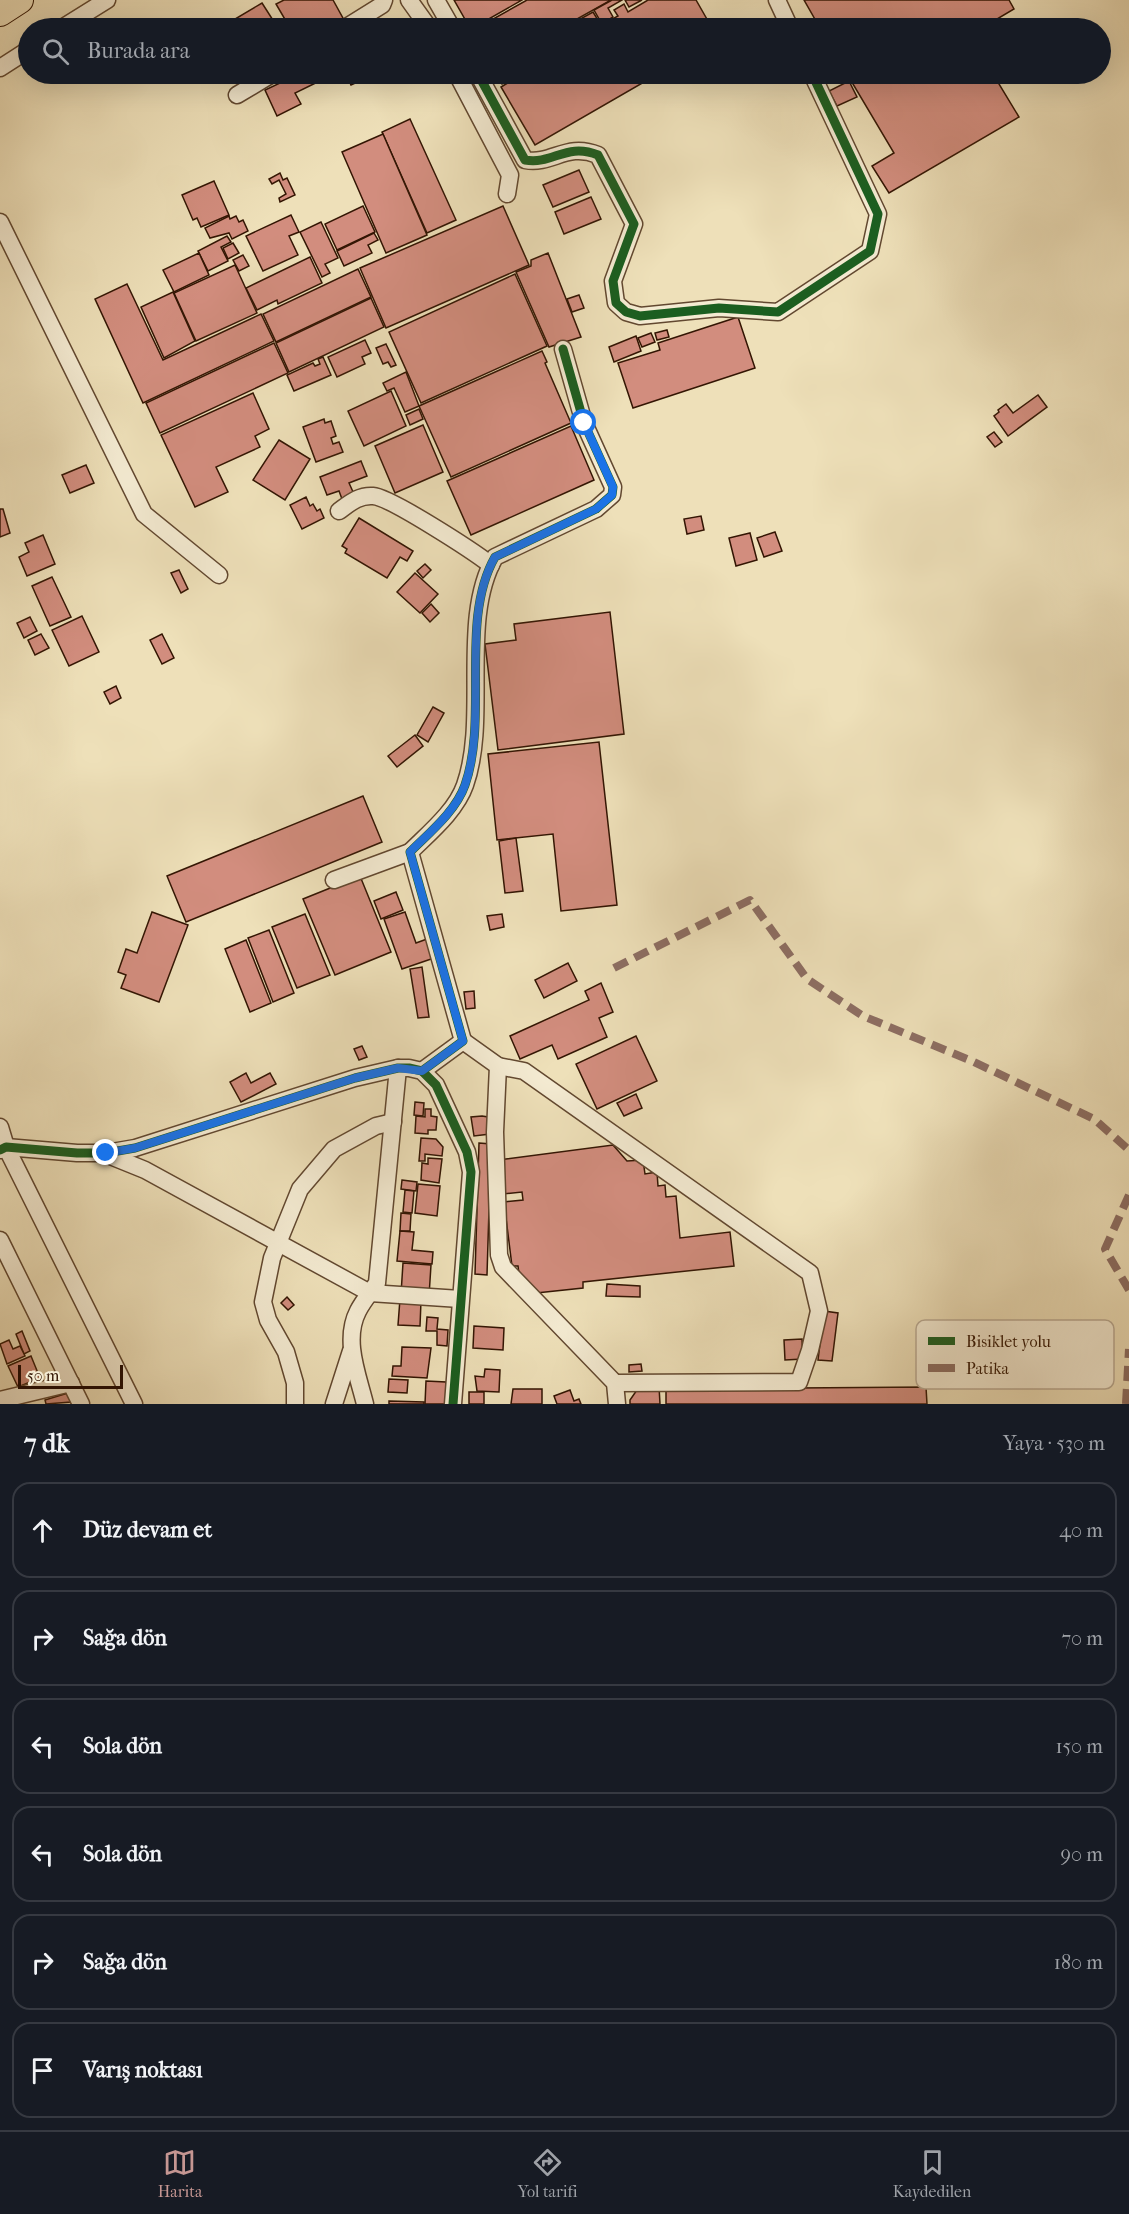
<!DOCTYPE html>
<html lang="tr">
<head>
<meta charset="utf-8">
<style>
	body { margin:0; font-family:"IM FELL French Canon",serif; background:#242831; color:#f1f3f6 }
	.scale { position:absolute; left:18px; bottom:15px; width:105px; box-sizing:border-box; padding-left:6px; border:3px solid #331503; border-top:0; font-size:16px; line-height:21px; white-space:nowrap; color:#331503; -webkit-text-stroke:4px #f4ebd2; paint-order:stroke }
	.stop { position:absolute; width:18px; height:18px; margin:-14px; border:4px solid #1a73e8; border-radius:50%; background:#fff }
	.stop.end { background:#1a73e8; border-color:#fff; box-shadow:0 2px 6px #0008 }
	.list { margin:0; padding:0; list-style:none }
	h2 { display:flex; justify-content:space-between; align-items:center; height:78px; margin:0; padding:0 24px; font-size:26px }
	h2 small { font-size:20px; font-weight:400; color:#9ea1a6 }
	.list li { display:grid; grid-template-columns:39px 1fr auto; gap:18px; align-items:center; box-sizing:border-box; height:96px; margin:0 12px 12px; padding:0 12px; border:2px solid #363941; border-radius:18px }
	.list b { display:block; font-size:22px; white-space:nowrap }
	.list em { font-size:20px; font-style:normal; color:#9ea1a6 }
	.icon { flex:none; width:33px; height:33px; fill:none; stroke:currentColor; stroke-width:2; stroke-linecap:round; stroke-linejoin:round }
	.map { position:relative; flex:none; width:1129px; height:1404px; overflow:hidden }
	.search { position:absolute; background:#171b24; box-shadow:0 6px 24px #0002; left:18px; right:18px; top:18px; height:66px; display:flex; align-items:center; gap:15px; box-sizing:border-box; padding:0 21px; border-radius:33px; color:#9ea1a6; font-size:22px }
	.sheet { height:726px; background:#171b24 }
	nav { display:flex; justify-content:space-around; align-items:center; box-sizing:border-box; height:84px; border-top:2px solid #363941; background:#171b24; font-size:16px; color:#9ea1a6 }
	nav a { display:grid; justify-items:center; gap:3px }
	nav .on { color:#c59692 }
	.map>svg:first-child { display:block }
	.building { fill:#d28d7e; stroke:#331503; stroke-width:1.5 }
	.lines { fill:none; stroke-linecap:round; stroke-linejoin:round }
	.minor-casing { stroke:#624830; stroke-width:19 }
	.highway-casing { stroke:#331503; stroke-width:28 }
	.minor { stroke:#f4ebd2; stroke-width:16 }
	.highway { stroke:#eee0b9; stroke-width:26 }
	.quiet { stroke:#8d6e63; stroke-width:8; stroke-dasharray:15 8; stroke-linecap:butt }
	.cycleway-casing { stroke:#f4ebd2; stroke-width:13 }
	.cycleway { stroke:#1b5e20; stroke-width:9 }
	.route { stroke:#1a73e8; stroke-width:8 }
	.key { fill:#f4ebd2; stroke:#baab94; stroke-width:1.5 }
	.key-label { font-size:16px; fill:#331503 }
</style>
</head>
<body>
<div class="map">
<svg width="1129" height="1404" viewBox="0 0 1129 1404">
	<rect width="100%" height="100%" fill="#eee0b9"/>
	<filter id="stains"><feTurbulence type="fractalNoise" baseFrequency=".00333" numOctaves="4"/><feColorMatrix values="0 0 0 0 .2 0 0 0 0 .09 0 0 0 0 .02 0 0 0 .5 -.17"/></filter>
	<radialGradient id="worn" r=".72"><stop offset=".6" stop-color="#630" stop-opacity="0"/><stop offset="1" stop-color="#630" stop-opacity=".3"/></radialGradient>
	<g class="building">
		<path d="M284 0H333L344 20 330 28H290L276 4Z"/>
		<path d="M454 0H522L473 28H470Z"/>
		<path d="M527 0H611L561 28H477Z"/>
		<path d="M612 0H622L608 8 613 17 602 24 594 10Z"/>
		<path d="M625 0H642L629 7Z"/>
		<path d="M648 0H696L712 28H596L618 16 614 10 624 4 628 12Z"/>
		<path d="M804 0H1009L1014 9 982 28H820Z"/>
		<path d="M262 3 278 28H234L230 22Z"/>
		<path d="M593 12 601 25 594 28H564Z"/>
		<path d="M299 74H334L295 93 301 104 277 116 265 90Z"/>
		<path d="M346 74H375L351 85Z"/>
		<path d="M496 74H516L517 76 502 84Z"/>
		<path d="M518 74H658L535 145 501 87 519 76Z"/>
		<path d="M847 74H993L1019 117 889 193 872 166 894 153Z"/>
		<path d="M849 81 857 97 837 106 829 91Z"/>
		<path d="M410 119 456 220 427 233 382 132Z"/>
		<path d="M383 134 427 235 386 253 342 152Z"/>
		<path d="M579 170 589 192 553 207 543 185Z"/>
		<path d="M280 173 283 180 287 178 295 195 280 202 279 198 286 194 279 180 272 184 269 179Z"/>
		<path d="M214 181 229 215 201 227 197 218 193 220 182 195Z"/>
		<path d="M591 197 601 219 564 234 555 212Z"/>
		<path d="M363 206 375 232 337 250 325 224Z"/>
		<path d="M503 206 529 265 386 328 360 268Z"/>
		<path d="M291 215 299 232 289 236 298 255 263 271 246 236Z"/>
		<path d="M229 216 230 219 236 216 239 222 243 220 248 231 232 239 229 233 210 238 205 228Z"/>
		<path d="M321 222 338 258 325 264 330 273 322 277 300 232Z"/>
		<path d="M374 233 378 240 368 245 372 253 344 266 337 251Z"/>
		<path d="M227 236 231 242 221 247 228 261 208 271 198 251Z"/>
		<path d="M233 243 239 253 228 259 223 248Z"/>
		<path d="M199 253 209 275 174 292 163 270Z"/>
		<path d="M548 253 581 337 549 347 516 272 531 266V260Z"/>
		<path d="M243 255 249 266 239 271 233 260Z"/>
		<path d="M310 257 322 283 278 304 277 300 257 310 246 288Z"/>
		<path d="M235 265 257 313 196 341 174 293Z"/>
		<path d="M358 269 371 297 276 342 263 314Z"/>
		<path d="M515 274 547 346 421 403 389 332Z"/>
		<path d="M127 284 163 360 261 314 274 341 143 403 95 299Z"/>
		<path d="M173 292 195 341 164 358 141 307Z"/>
		<path d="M579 295 584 308 572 312 567 299Z"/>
		<path d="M371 298 384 327 289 372 276 343Z"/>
		<path d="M738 317 755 368 633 408 618 363 660 350 658 343Z"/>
		<path d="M667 330 669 337 657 340 655 333Z"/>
		<path d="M651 333 655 342 642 347 638 338Z"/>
		<path d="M636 336 641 351 614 362 609 347Z"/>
		<path d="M365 340 371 353 362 357 365 364 337 377 328 357Z"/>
		<path d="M274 343 288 373 160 433 146 403Z"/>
		<path d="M386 344 396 365 391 367 388 362 383 364 376 348Z"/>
		<path d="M542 351 547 362 545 363 571 423 451 477 419 406Z"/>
		<path d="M323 357 331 375 294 391 287 375 313 363 315 366 320 364 318 359Z"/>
		<path d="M406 372 419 406 405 412 394 388 387 391 383 383Z"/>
		<path d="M391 391 406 426 364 446 348 411Z"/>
		<path d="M253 393 269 429 255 436 260 447 216 467 228 492 195 507 161 435Z"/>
		<path d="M1038 395 1047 407 1008 436 994 416 999 412 998 410 1006 404 1013 413Z"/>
		<path d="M419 409 423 419 410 425 406 415Z"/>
		<path d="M324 419 325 423 331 421 336 436 331 438 333 444 339 442 343 452 316 462 303 427Z"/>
		<path d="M423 425 443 472 395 493 375 446Z"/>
		<path d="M571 426 594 480 471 535 447 481Z"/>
		<path d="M994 432 1002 442 995 447 987 437Z"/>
		<path d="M279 440 310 459 285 500 253 480Z"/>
		<path d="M361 461 367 476 349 483 354 494 342 499 339 491 327 495 320 477Z"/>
		<path d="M86 465 94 483 70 493 62 475Z"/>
		<path d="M306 497 310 506 313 504 317 511 320 509 324 518 302 529 290 505Z"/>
		<path d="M0 509H3L10 533 0 537Z"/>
		<path d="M701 516 704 530 687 534 684 519Z"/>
		<path d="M359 518 413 551 407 561 400 557 387 578 345 553 347 549 342 546Z"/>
		<path d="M775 532 782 551 764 557 757 538Z"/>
		<path d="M750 533 757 560 736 566 729 538Z"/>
		<path d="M43 535 55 564 27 576 19 557 29 552 25 543Z"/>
		<path d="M425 564 431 570 423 578 417 571Z"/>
		<path d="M179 570 188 589 181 593 171 573Z"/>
		<path d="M415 573 438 594 420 613 397 592Z"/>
		<path d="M52 577 71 617 50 626 32 586Z"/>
		<path d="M431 604 439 613 430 622 422 613Z"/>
		<path d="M610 612 624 734 498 750 485 644 516 640 514 624Z"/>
		<path d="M82 616 99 652 69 666 52 630Z"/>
		<path d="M30 617 37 631 24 638 17 623Z"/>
		<path d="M41 634 49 648 35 655 28 640Z"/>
		<path d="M162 634 174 658 162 664 150 640Z"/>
		<path d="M116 686 121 698 110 704 104 692Z"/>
		<path d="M433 707 444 713 428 742 417 735Z"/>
		<path d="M415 735 423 746 397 767 388 756Z"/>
		<path d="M599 742 617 905 561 911 553 834 497 840 488 754Z"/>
		<path d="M363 796 382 842 186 922 167 876Z"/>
		<path d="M516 838 523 891 505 893 499 841Z"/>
		<path d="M360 876 391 952 335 975 303 899Z"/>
		<path d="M396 892 403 910 381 919 374 901Z"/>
		<path d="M152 912 188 925 159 1002 121 988 126 975 118 972 126 949 137 953Z"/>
		<path d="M405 912 416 943 427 939 434 958 402 969 384 919Z"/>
		<path d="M305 914 330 975 297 988 272 927Z"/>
		<path d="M502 914 504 927 490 930 487 916Z"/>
		<path d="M269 930 294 993 273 1002 248 938Z"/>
		<path d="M246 940 271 1003 250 1012 225 949Z"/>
		<path d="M568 963 577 981 544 998 535 980Z"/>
		<path d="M422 967 429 1017 418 1018 410 969Z"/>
		<path d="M601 983 613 1012 599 1018 607 1037 558 1059 552 1045 520 1059 510 1036 589 1000 585 991Z"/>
		<path d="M474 991 475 1008 466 1009 464 992Z"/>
		<path d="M636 1036 657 1081 597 1109 576 1064Z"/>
		<path d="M362 1046 367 1057 359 1060 354 1049Z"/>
		<path d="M246 1073 251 1083 270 1073 276 1084 241 1102 230 1082Z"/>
		<path d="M636 1094 642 1108 624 1116 617 1103Z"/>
		<path d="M415 1102 424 1103 423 1116 414 1115Z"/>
		<path d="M425 1109H431V1116L437 1117 436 1130H428V1134L415 1133 416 1116 425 1117Z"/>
		<path d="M482 1116 488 1117 490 1134 474 1136 471 1117Z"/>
		<path d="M421 1138 436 1139 443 1147 442 1156 425 1154V1161H419Z"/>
		<path d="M479 1143 491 1144 487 1275 475 1274Z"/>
		<path d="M613 1145 627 1161 643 1160 645 1174 657 1172 658 1186 665 1185 666 1197 676 1196 680 1238 730 1232 734 1266 583 1282V1288L527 1294 520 1282 518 1266H512L504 1202 523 1200 522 1192 502 1194 498 1160Z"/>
		<path d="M428 1158 442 1159 439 1183 421 1180 422 1163 428 1164Z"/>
		<path d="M402 1180 417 1182 416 1191 401 1189Z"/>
		<path d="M418 1184 440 1186 437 1216 415 1213Z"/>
		<path d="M405 1190 414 1191 412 1213 403 1212Z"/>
		<path d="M401 1213 411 1214 410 1231H400Z"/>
		<path d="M400 1231 414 1232 412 1250 433 1252 432 1264 397 1261Z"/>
		<path d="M403 1263 431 1265 429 1296 401 1294Z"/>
		<path d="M607 1284 640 1286V1297L606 1296Z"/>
		<path d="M287 1297 294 1305 288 1310 281 1303Z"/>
		<path d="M400 1299 421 1301 420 1326 398 1325Z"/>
		<path d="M824 1311 838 1313 832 1361 818 1360Z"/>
		<path d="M427 1317 438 1318 437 1329 448 1330 447 1346 437 1345V1331H426Z"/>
		<path d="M474 1326 504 1328 503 1350 473 1348Z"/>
		<path d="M22 1331 30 1351 24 1354 16 1334Z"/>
		<path d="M802 1339 803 1359 785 1360 784 1340Z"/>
		<path d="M9 1340 13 1349 20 1346 25 1356 7 1364 0 1344Z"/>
		<path d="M402 1347 431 1348 427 1378 392 1376 393 1366H401Z"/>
		<path d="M31 1356 40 1378 18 1387 8 1366Z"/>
		<path d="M641 1364 642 1371 629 1372V1365Z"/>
		<path d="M485 1369 500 1370 499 1392 477 1391 475 1376 484 1377Z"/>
		<path d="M389 1379 408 1380 407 1393 388 1392Z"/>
		<path d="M426 1381 446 1382V1386H451L450 1404H425Z"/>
		<path d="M659 1386 660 1404H630V1400L639 1387Z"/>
		<path d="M926 1387 927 1404H666V1389Z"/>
		<path d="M513 1389H542V1404H511Z"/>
		<path d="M570 1390 574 1401 579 1399 581 1404H557L554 1396Z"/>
		<rect x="469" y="1392" width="15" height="12"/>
		<path d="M68 1393 71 1402 46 1404 45 1400Z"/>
		<path d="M389 1401 424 1402V1404H389Z"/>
	</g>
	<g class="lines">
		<g class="minor-casing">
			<g id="minor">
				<path d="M409 0 429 28"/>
				<path d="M436 0 452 28"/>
				<path d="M777 0 790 28"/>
				<path d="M62 28 107 0"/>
				<path d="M345 28 382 5 384 0"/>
				<path d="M0 68 28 50"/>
				<path d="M457 74 510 175 507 194"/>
				<path d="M478 74 525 160C553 165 566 142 598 155L634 224 613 281 616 303 626 312 640 316 719 308 778 312 870 251 878 214 812 74"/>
				<path d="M237 95 272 74"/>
				<path d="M0 222 144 514 219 575"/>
				<path d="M339 511C350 503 359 495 373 496 390 497 473 551 491 565"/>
				<path d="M334 880 410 852"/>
				<path d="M463 1041 498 1066 495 1132 499 1255 503 1267 615 1383 617 1404"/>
				<path d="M498 1066 524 1071 810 1273 819 1311 810 1350 799 1382 615 1383"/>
				<path d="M422 1071 463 1041 410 852C429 833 456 811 465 785 489 717 459 620 495 557L596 509 612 495 613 487 584 423 563 349"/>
				<path d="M0 1127 6 1147 134 1404"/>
				<path d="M0 1150 6 1147 77 1153H106L135 1148 355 1078 398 1068H409L422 1071 436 1085 467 1152 471 1172 453 1404"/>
				<path d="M103 1153 145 1170 370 1293 460 1299"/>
				<path d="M0 1240 81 1404"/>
				<path d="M0 1400 71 1383"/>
				<path d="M295 1404V1383L286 1352 268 1320 263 1302 272 1258 300 1189 334 1149 376 1126 393 1122"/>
				<path d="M334 1404 351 1351"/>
				<path d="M365 1404C358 1375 343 1340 358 1311 363 1301 371 1292 377 1283L398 1068"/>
			</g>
		</g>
		<g class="highway-casing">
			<path id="highway" d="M0 13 20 0"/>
		</g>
		<use href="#minor" class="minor"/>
		<use href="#highway" class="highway"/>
		<g class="quiet">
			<path d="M614 968 750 900 807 979 863 1016 974 1062 1094 1119 1129 1150"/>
			<path d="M1129 1195 1105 1249 1129 1290"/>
			<path d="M1126 1404 1129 1349"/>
		</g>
		<g class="cycleway-casing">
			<g id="cycleway">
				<path d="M478 74 525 160C553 165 566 142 598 155L634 224 613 281 616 303 626 312 640 316 719 308 778 312 870 251 878 214 812 74"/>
				<path d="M422 1071 463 1041 410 852C429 833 456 811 465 785 489 717 459 620 495 557L596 509 612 495 613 487 584 423 563 349"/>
				<path d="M0 1150 6 1147 77 1153H106L135 1148 355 1078 398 1068H409L422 1071 436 1085 467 1152 471 1172 453 1404"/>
			</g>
		</g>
		<use href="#cycleway" class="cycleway"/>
	</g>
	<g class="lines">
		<path class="route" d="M106 1153 135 1148 355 1078 398 1068 422 1071 463 1041 410 852C429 833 456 811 465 785 489 717 459 620 495 557L596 509 612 495 613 487 584 423"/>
	</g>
	<rect x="916" y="1320" width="198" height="69" rx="9" class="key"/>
	<rect x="928" y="1337" width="27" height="8" fill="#1b5e20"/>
	<rect x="928" y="1364" width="27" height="8" fill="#8d6e63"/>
	<g class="key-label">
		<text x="966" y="1347">Bisiklet yolu</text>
		<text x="966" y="1374">Patika</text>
	</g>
	<rect width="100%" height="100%" filter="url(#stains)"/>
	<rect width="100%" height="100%" fill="url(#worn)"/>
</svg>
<div class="scale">50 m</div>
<div class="stop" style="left:584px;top:423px"></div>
<div class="stop end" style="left:106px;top:1153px"></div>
<div class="search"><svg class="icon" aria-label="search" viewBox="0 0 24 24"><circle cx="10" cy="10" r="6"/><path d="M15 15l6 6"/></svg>Burada ara</div>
</div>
<section class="sheet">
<h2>7 dk<small>Yaya · 530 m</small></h2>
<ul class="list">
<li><svg class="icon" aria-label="ahead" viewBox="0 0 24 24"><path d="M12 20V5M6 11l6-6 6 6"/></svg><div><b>Düz devam et</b></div><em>40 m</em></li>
<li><svg class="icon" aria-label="right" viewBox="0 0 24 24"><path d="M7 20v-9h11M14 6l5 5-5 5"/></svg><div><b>Sağa dön</b></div><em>70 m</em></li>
<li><svg class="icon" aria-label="left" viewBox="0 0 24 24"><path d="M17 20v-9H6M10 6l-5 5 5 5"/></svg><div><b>Sola dön</b></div><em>150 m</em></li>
<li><svg class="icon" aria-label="left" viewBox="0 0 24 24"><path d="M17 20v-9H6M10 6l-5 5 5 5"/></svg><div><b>Sola dön</b></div><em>90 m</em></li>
<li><svg class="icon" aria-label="right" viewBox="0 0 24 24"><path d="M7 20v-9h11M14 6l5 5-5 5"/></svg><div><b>Sağa dön</b></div><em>180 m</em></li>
<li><svg class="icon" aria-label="arrive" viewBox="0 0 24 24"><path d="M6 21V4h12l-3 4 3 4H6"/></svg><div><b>Varış noktası</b></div></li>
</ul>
</section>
<nav>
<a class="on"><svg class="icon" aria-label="map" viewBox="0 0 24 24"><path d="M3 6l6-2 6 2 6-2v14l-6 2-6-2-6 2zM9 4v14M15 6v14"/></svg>Harita</a>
<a><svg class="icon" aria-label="directions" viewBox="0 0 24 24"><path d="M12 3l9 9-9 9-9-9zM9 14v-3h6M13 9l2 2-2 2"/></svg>Yol tarifi</a>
<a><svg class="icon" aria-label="saved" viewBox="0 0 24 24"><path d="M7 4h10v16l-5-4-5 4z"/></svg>Kaydedilen</a>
</nav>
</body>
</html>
